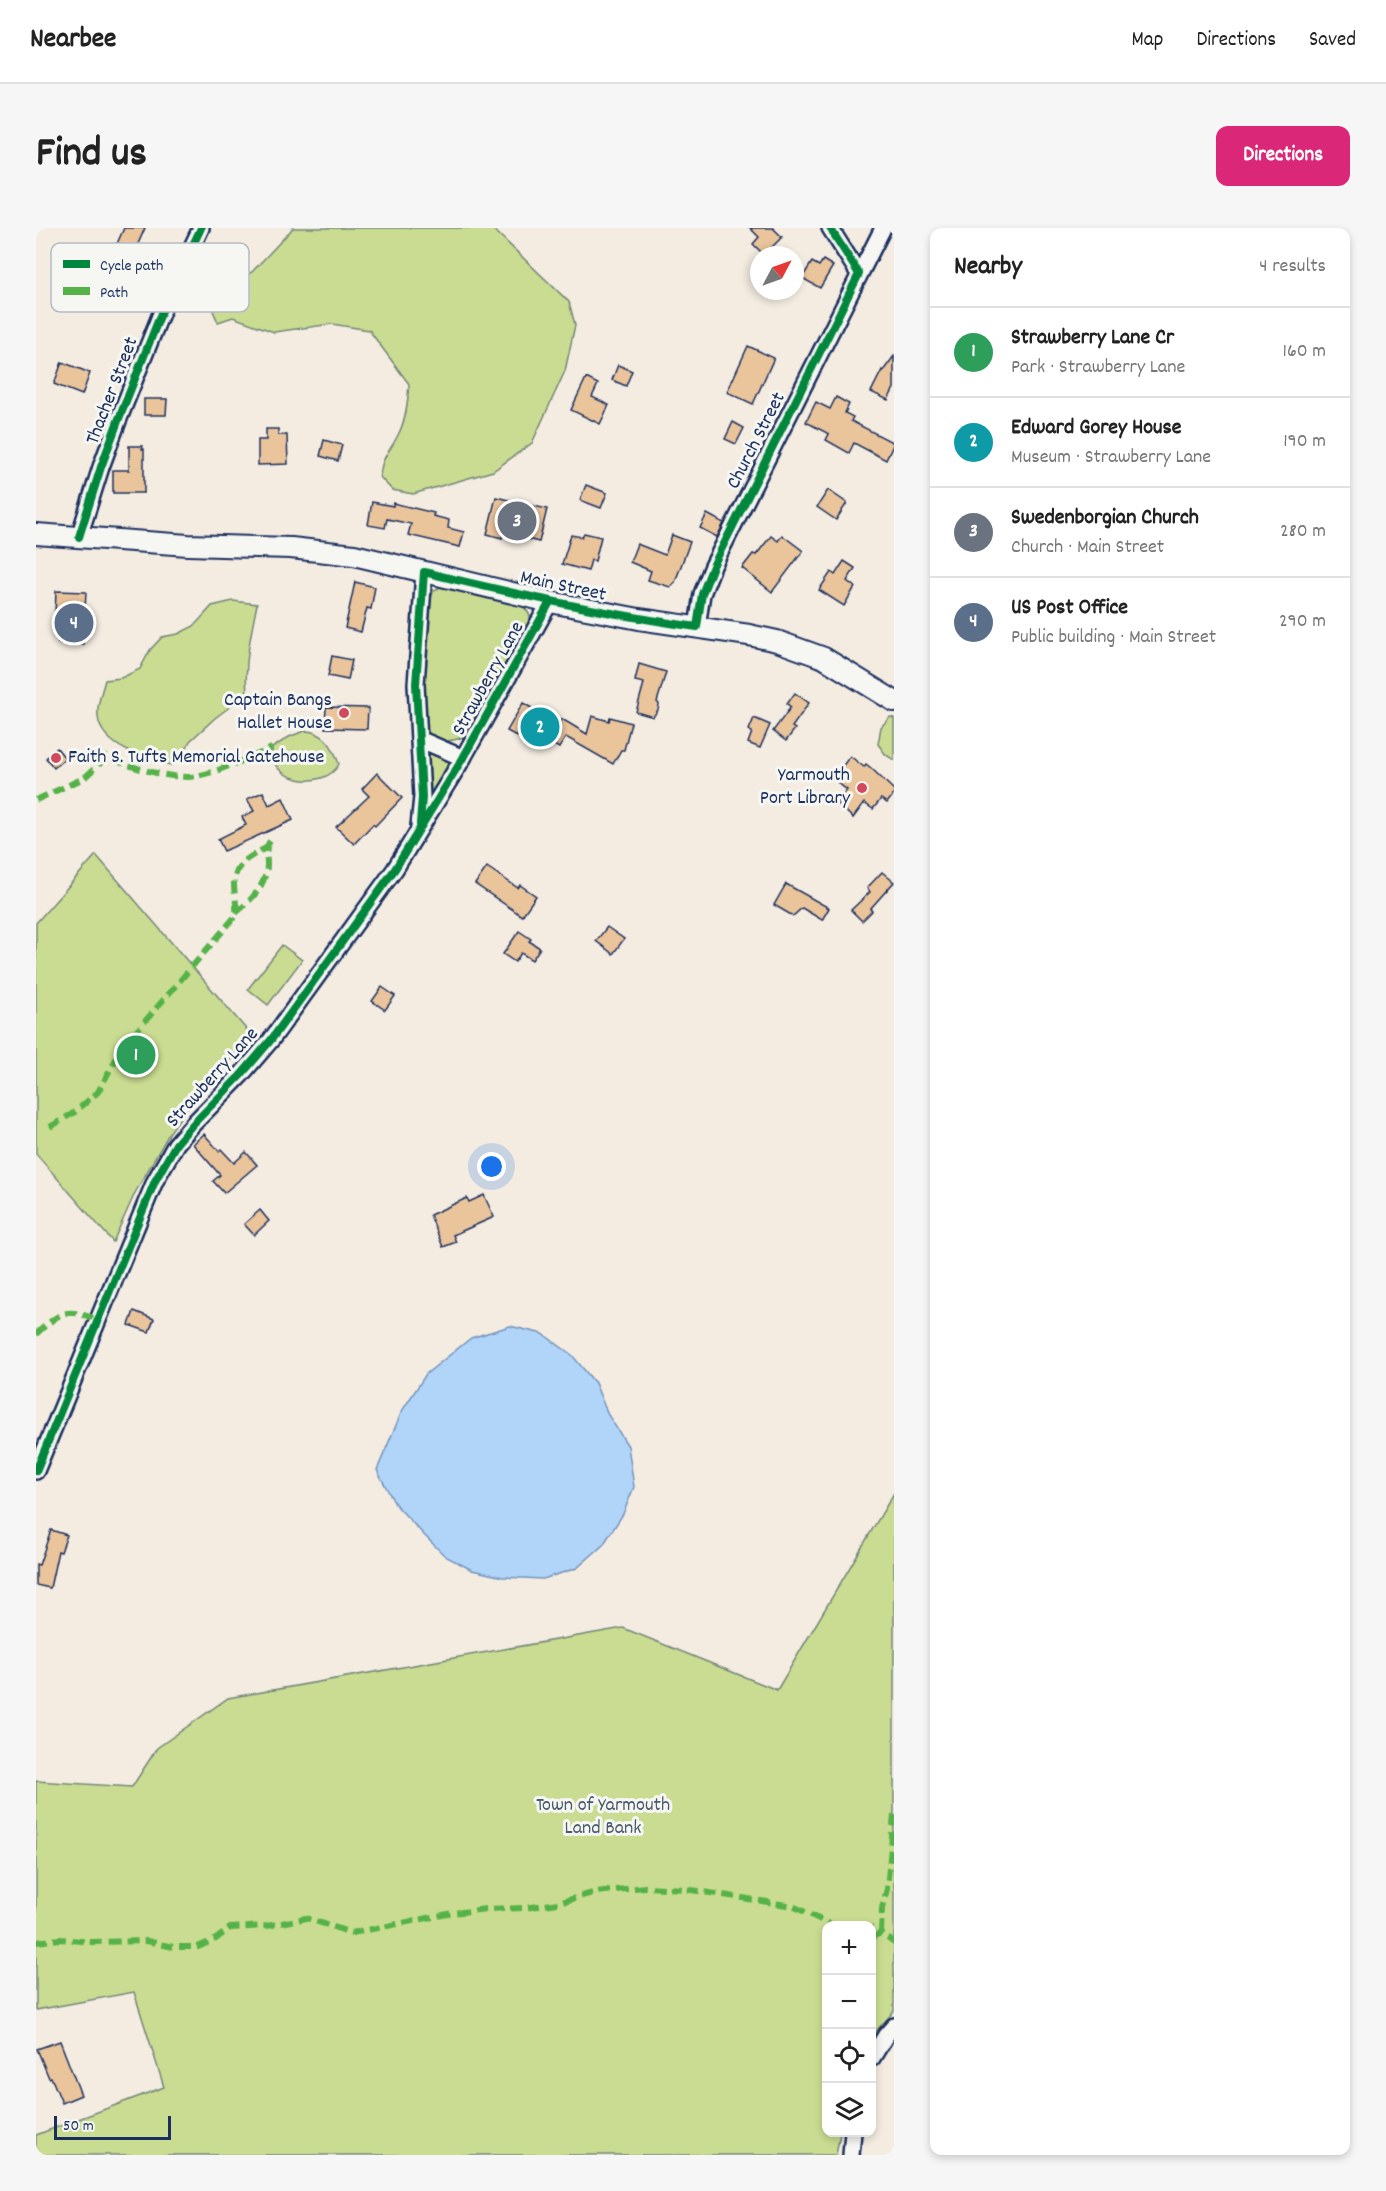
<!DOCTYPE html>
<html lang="en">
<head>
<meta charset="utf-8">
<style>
	body { margin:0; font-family:Dekko,sans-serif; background:#f6f6f6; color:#222 }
	.controls { position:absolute; right:18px; bottom:18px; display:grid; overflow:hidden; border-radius:12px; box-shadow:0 3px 9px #0003 }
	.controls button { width:54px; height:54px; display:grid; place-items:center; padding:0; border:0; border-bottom:2px solid #e0e0e0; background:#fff; color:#222; font:30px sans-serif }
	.compass { position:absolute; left:714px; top:18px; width:54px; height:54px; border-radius:50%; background:#fff; box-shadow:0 3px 9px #0003; rotate:49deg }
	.scale { position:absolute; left:18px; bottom:15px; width:117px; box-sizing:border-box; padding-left:6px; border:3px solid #1b2f5e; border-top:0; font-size:16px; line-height:21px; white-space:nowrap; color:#1b2f5e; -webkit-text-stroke:4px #f6f6f2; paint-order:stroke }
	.you { position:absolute; left:456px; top:939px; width:21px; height:21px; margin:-15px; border:4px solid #fff; border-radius:50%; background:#1a73e8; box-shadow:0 0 0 9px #1a73e833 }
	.badge { display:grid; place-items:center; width:39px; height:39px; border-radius:50%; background:#db2777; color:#fff; font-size:20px; font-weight:700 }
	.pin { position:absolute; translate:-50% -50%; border:3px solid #fff; box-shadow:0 2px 6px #0006 }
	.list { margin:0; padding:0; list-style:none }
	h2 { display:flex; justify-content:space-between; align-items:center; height:78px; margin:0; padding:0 24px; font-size:26px }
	h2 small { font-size:20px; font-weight:400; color:#767676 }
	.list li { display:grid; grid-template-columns:39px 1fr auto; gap:18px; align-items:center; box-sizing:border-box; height:90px; padding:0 24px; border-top:2px solid #e0e0e0 }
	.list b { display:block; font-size:22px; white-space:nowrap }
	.list p { margin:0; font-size:20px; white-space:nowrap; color:#767676 }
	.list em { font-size:20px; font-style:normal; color:#767676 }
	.icon { flex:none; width:33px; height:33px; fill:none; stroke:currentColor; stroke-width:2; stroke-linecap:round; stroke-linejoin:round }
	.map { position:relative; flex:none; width:858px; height:1927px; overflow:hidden; border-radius:12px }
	header { display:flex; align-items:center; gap:36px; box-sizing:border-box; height:84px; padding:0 30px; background:#fff; border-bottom:2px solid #e0e0e0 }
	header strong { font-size:28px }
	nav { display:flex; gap:33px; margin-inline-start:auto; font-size:21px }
	.intro { display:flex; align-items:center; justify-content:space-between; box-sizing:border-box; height:144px; padding:0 36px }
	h1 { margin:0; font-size:42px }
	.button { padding:15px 27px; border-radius:12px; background:#db2777; color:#fff; font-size:21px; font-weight:700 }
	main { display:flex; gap:36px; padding:0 36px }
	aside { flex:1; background:#fff; border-radius:12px; box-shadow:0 3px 9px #0003 }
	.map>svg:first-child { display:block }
	.green { fill:#cadc91; stroke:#728678; stroke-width:1.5 }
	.water { fill:#b0d5f9; stroke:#7493bb; stroke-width:1.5 }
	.building { fill:#eac49b; stroke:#1b2f5e; stroke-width:1.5 }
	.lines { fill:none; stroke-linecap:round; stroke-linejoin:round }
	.minor-casing { stroke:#1b2f5e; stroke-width:20 }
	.major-casing { stroke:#1b2f5e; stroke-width:24 }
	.minor { stroke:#f6f6f2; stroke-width:15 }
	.major { stroke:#f6f6f2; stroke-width:20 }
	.quiet { stroke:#55b248; stroke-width:6; stroke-dasharray:12 6; stroke-linecap:butt }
	.cycleway-casing { stroke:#f6f6f2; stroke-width:11 }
	.cycleway { stroke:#00873e; stroke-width:8 }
	.poi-dot { fill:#d1495b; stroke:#f6f6f2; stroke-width:2 }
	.labels { text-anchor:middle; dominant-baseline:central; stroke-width:6; stroke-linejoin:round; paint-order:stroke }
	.street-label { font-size:20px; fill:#1b2f5e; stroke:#f6f6f2 }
	.poi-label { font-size:20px; fill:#1b2f5e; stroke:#f6f6f2; text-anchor:end }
	.park-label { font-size:20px; fill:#475a6b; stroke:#f6f6f2 }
	.key { fill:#f6f6f2; stroke:#b4bac6; stroke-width:1.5 }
	.key-label { font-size:16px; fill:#1b2f5e }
</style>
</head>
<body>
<header>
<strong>Nearbee</strong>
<nav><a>Map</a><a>Directions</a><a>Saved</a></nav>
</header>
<div class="intro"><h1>Find us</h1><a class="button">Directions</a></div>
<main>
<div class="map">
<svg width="858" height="1927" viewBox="0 0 858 1927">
	<rect width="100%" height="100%" fill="#f4ece1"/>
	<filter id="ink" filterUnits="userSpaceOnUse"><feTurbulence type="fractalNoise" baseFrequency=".0167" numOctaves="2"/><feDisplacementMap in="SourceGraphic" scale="12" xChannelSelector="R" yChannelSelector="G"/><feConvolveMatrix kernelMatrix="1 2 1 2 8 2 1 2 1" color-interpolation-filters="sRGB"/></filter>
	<g filter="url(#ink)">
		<g class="green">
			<path d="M257 0H456L533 74 539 97 529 143 496 215 457 243 377 266 356 262 344 249C346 227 352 227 361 209 370 193 372 174 373 156L333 102 296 96 238 104 197 89 182 94 171 69 216 44Z"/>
			<path d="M404 359 484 377C492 381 495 387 495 396L432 507C405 519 389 514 386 483L394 373 397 364Z"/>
			<path d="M197 373 221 376C215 406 208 435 211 466L179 490 154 513 149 523 135 537C111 532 65 519 62 489 60 477 66 464 69 452L85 450 104 441 114 422 126 409 142 406 158 398 176 378Z"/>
			<path d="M854 489 858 490V532L850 527 842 516 845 499Z"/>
			<path d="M268 503C288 503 297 518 303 536 289 563 232 555 236 520L253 509Z"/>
			<path d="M391 521 417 534 395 570 392 569Z"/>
			<path d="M60 627 216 808 150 881 134 904 99 965 77 1014 0 926V695Z"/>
			<path d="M246 717 266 732 232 777 212 761Z"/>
			<path d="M858 1265V1783L836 1808V1698H790V1904L804 1905 800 1927H0V1907L128 1859 98 1764 0 1782V1553L96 1559 121 1520 192 1470 587 1400 741 1462Z"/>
		</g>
		<path class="water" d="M474 1098 507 1106 536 1127 559 1155 572 1187 592 1218 598 1259 587 1286 567 1317 541 1340 507 1351 467 1349 436 1342 409 1328 387 1306 359 1276 341 1242 366 1183 390 1146 435 1110Z"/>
		<g class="building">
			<path d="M88 0H109L98 25 80 18Z"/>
			<path d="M714 0H737L746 9 728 27 717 16 723 9Z"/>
			<path d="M787 32 797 38 784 60 766 50 776 34 783 38Z"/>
			<path d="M712 118 738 130 717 176 691 164Z"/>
			<path d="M858 128V160L852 172 835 164 846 142 847 143Z"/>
			<path d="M26 134 54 145 46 167 18 156Z"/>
			<path d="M582 137 596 143 590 158 576 152Z"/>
			<path d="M550 150 562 156 556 169 573 177 564 196 535 182Z"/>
			<path d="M800 169 813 176 809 185 817 189 815 193 858 215 850 232 818 215 813 225 790 212 793 206 770 194 780 174 794 181Z"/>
			<path d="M108 171H131L130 187H108Z"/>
			<path d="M697 194 708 200 700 216 689 211Z"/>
			<path d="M230 201H242V207H251L252 236 222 237V212H230Z"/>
			<path d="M288 212 306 217 302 233 284 228Z"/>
			<path d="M93 218H107L106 221H108V265H77V242H93Z"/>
			<path d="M550 257 571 265 565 280 544 272Z"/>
			<path d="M792 262 811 275 800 292 781 279Z"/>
			<path d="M460 269 511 281 503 314 467 305 466 310 451 306Z"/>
			<path d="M336 274 357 278V275L398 285 397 288 413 292 412 300 428 304 424 319 372 307 375 296 351 291 349 300 332 297Z"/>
			<path d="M671 286 688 295 681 309 664 300Z"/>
			<path d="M548 305 565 309 559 333 555 332 552 343 526 336 535 307 546 309Z"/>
			<path d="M636 307 654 314 639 354 634 359 612 352 615 343 594 334 601 316 629 327Z"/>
			<path d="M746 307 767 323 736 364 706 340 717 326 720 327 735 308 742 313Z"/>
			<path d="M808 333 819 340 811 353 819 359 808 378 783 362 795 344 799 347Z"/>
			<path d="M319 354 339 359 335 381 331 380 325 404 309 400Z"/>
			<path d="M20 363 50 364 47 416 22 415 23 387H19Z"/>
			<path d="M296 428 316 432 312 452 292 448Z"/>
			<path d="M603 436 630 444 621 474 623 476 622 482 617 489 600 484 608 455 599 453Z"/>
			<path d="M759 465 773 475 756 499 759 501 750 513 737 503 755 479 751 476Z"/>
			<path d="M487 475 523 496 526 491 551 506 556 488 573 493 574 489 595 495 588 522H585L577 536 530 509 523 520 500 507 495 516 471 503Z"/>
			<path d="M290 479 332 480 331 501 289 500Z"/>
			<path d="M718 490 734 497 724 520 712 515 716 504 713 502Z"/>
			<path d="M21 520 29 530 18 540 10 530Z"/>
			<path d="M814 528 828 539 830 536 835 540 858 562V566L851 575 845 571 837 581 828 575 817 590 801 575 811 562 802 555 810 544 805 540Z"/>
			<path d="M341 545 366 570 339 598 337 596 318 616 300 599 333 568 326 561Z"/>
			<path d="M227 564 233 577 247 570 257 592 188 623 182 611 210 597 206 589 218 583 211 571Z"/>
			<path d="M451 639 482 660 484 657 500 668 486 688 439 656Z"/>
			<path d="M846 644 858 654 834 681 836 683 826 693 815 682 834 664 831 660Z"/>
			<path d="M750 656 793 680 786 692 766 680 757 688 738 677Z"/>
			<path d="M571 699 588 711 577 726 560 713Z"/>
			<path d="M483 703 495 711 493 713 504 720 496 732 485 725 479 734 467 726Z"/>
			<path d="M346 759 359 768 349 782 336 773Z"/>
			<path d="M168 906 183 923 185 921 198 935 210 924 221 937 188 965 177 953 184 947 157 916Z"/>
			<path d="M448 967 458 989 417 1007 420 1014 407 1019 394 987 431 970 433 974Z"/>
			<path d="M224 982 233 993 218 1007 208 996Z"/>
			<path d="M98 1083 118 1091 113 1104 93 1097Z"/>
			<path d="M15 1302 31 1307 25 1324 22 1323 14 1360 0 1357V1336L3 1337Z"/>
			<path d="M24 1813 45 1867 26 1875 15 1849 13 1850 1 1821Z"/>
		</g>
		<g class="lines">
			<g class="minor-casing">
				<g id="minor">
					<path d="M794 0 823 46"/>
					<path d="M43 309 65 239 82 193 128 78 165 0"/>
					<path d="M661 399 666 366 677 338 847 0"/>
					<path d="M383 511 427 530"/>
					<path d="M383 598 386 569 380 456 388 344"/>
					<path d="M0 1243 119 953 140 916 157 896 205 847 235 812 359 641 427 530 514 374"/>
					<path d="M836 1830 850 1807 858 1798"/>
					<path d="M815 1927 817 1904"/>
				</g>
			</g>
			<g class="major-casing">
				<path id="major" d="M0 306 152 317 255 320 318 327 514 374 603 391 713 407 741 413 788 430 858 473"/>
			</g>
			<use href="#minor" class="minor"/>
			<use href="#major" class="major"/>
			<g class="quiet">
				<path d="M0 572 48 550 71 529C96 539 126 549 152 549 174 548 216 529 236 520"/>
				<path d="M200 685C215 672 230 658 231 637 231 627 228 621 234 613"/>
				<path d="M14 899 39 884 62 864 86 820 197 691C202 682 200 677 199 667 194 640 208 631 230 620"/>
				<path d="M0 1106C26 1083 29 1079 62 1092"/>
				<path d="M845 1705 846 1680 851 1661 858 1587"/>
				<path d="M836 1709 845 1705 858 1715"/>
				<path d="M0 1714 24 1711 57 1714 111 1713 137 1719H162L180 1711 194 1700 231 1698 270 1690 316 1705 417 1685 450 1681 489 1680 522 1675 560 1664 609 1659 649 1661 757 1678 797 1698"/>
			</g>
			<g class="cycleway-casing">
				<g id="cycleway">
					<path d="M43 309 65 239 82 193 128 78 165 0"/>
					<path d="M384 596 386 569 380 456 388 344C478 366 568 386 661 399L666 366 677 338 823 46 794 0"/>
					<path d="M0 1243 119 953 140 916 157 896 205 847 235 812 359 641 427 530 514 374"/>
				</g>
			</g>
			<use href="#cycleway" class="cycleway"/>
		</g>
	</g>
	<g class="poi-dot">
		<circle cx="308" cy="485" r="6"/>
		<circle cx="20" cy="530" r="6"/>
		<circle cx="826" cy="560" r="6"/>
	</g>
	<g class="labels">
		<g class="street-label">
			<text transform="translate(77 163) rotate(-69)">Thacher Street</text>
			<text transform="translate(721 213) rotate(-63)">Church Street</text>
			<text transform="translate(527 359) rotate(12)">Main Street</text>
			<text transform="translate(453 451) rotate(-61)">Strawberry Lane</text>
			<text transform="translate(177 850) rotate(-48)">Strawberry Lane</text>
		</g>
		<g class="poi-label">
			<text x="296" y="473">Captain Bangs<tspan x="296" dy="23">Hallet House</tspan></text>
			<text x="32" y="530" text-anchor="start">Faith S. Tufts Memorial Gatehouse</text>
			<text x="814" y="548">Yarmouth<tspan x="814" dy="23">Port Library</tspan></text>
		</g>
		<g class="park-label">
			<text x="567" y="1578">Town of Yarmouth<tspan x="567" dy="23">Land Bank</tspan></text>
		</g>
	</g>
	<rect x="15" y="15" width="198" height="69" rx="9" class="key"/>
	<rect x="27" y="32" width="27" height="8" fill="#00873e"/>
	<rect x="27" y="59" width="27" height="8" fill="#55b248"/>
	<g class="key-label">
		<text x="64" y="42">Cycle path</text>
		<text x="64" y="69">Path</text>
	</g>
</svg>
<div class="controls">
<button>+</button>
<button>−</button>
<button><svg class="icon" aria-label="locate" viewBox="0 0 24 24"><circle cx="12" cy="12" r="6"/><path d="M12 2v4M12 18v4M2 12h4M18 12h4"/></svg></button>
<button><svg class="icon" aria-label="layers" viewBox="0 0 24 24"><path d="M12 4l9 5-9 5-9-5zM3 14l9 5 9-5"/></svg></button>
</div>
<svg class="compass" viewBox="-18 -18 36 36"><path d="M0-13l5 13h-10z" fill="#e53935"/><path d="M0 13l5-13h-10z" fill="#767676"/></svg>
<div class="scale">50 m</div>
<div class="you"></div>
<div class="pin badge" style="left:100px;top:827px;background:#2e9e5b">1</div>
<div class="pin badge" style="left:504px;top:499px;background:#0f9aa8">2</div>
<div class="pin badge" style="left:481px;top:293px;background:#6b7280">3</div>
<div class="pin badge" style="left:38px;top:395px;background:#5c6f8a">4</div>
</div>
<aside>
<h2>Nearby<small>4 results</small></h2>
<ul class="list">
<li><span class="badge" style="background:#2e9e5b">1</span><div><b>Strawberry Lane Cr</b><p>Park · Strawberry Lane</p></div><em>160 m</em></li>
<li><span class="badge" style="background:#0f9aa8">2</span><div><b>Edward Gorey House</b><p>Museum · Strawberry Lane</p></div><em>190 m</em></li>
<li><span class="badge" style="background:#6b7280">3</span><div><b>Swedenborgian Church</b><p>Church · Main Street</p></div><em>280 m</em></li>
<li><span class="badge" style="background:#5c6f8a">4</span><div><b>US Post Office</b><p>Public building · Main Street</p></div><em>290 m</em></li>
</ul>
</aside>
</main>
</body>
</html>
